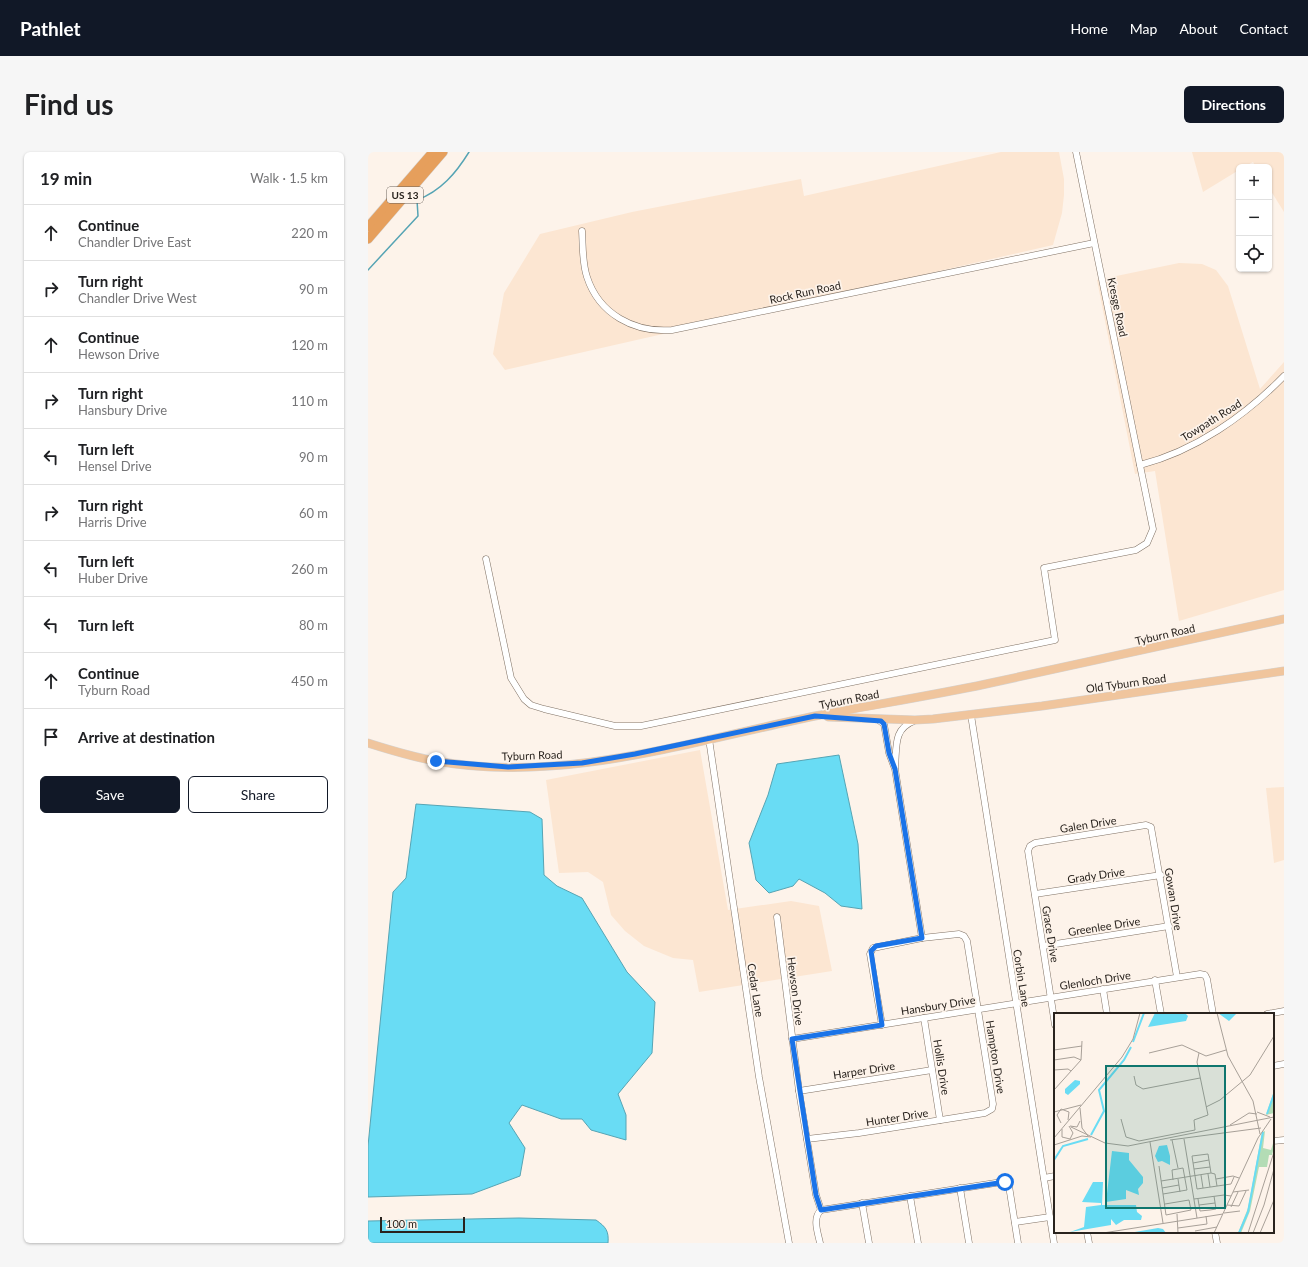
<!DOCTYPE html>
<html lang="en">
<head>
<meta charset="utf-8">
<style>
	body { margin:0; font-family:Lato,sans-serif; background:#f6f6f6; color:#202124 }
	.controls { position:absolute; right:12px; top:12px; display:grid; overflow:hidden; border-radius:6px; box-shadow:0 1px 3px #0004 }
	.controls button { width:36px; height:36px; display:grid; place-items:center; padding:0; border:0; border-bottom:1px solid #e0e0e0; background:#fff; color:#202124; font:20px sans-serif }
	.scale { position:absolute; left:12px; bottom:10px; width:85px; box-sizing:border-box; padding-left:4px; border:2px solid #29231e; border-top:0; font-size:11px; line-height:14px; white-space:nowrap; color:#29231e; -webkit-text-stroke:3px #fdf3ea; paint-order:stroke }
	.stop { position:absolute; width:12px; height:12px; margin:-9px; border:3px solid #1a73e8; border-radius:50%; background:#fff }
	.stop.end { background:#1a73e8; border-color:#fff; box-shadow:0 1px 4px #0008 }
	.list { margin:0; padding:0; list-style:none }
	h2 { display:flex; justify-content:space-between; align-items:center; height:52px; margin:0; padding:0 16px; font-size:17px }
	h2 small { font-size:13px; font-weight:400; color:#757577 }
	.list li { display:grid; grid-template-columns:26px 1fr auto; gap:12px; align-items:center; box-sizing:border-box; height:56px; padding:0 16px; border-top:1px solid #e0e0e0 }
	.list b { display:block; font-size:15px; white-space:nowrap }
	.list p { margin:0; font-size:13px; white-space:nowrap; color:#757577 }
	.list em { font-size:13px; font-style:normal; color:#757577 }
	.actions { display:flex; gap:8px; padding:12px 16px }
	.actions a { flex:1; padding:9px 0; border:1px solid #111827; border-radius:6px; text-align:center; font-size:14px; color:#111827 }
	.actions .main { background:#111827; color:#fff }
	.icon { flex:none; width:22px; height:22px; fill:none; stroke:currentColor; stroke-width:2; stroke-linecap:round; stroke-linejoin:round }
	.map { position:relative; flex:none; width:916px; height:1091px; overflow:hidden; border-radius:6px }
	header { display:flex; align-items:center; gap:24px; box-sizing:border-box; height:56px; padding:0 20px; background:#111827; color:#fff }
	header strong { font-size:19px }
	nav { display:flex; gap:22px; margin-inline-start:auto; font-size:14px }
	.intro { display:flex; align-items:center; justify-content:space-between; box-sizing:border-box; height:96px; padding:0 24px }
	h1 { margin:0; font-size:28px }
	.button { padding:10px 18px; border-radius:6px; background:#111827; color:#fff; font-size:14px; font-weight:700 }
	main { display:flex; gap:24px; padding:0 24px }
	aside { flex:1; background:#fff; border-radius:6px; box-shadow:0 1px 3px #0004 }
	.map>svg:first-child { display:block }
	.built { fill:#fce6d2 }
	.water { fill:#69dcf4; stroke:#56a4b4 }
	.lines { fill:none; stroke-linecap:round; stroke-linejoin:round }
	.stream { stroke:#56a4b4; stroke-width:1.5 }
	.minor-casing { stroke:#807265; stroke-width:7 }
	.major-casing { stroke:#d4d3d2; stroke-width:9 }
	.highway-casing { stroke:#d4d3d2; stroke-width:10 }
	.minor { stroke:#fff; stroke-width:6 }
	.major { stroke:#f0c59d; stroke-width:8 }
	.highway { stroke:#e69f5c; stroke-width:9 }
	.route { stroke:#1a73e8; stroke-width:5 }
	.labels { text-anchor:middle; dominant-baseline:central; stroke-width:3.5; stroke-linejoin:round; paint-order:stroke }
	.shield { fill:#fdf3ea; stroke:#69615b; stroke-width:1 }
	.shield-label { font-size:10px; font-weight:bold; fill:#29231e }
	.street-label { font-size:11px; fill:#29231e; stroke:#fdf3ea }
	.inset-river { fill:none; stroke:#69dcf4; stroke-width:2 }
	.inset-road { fill:none; stroke:#a8a098; stroke-width:1 }
	.view { fill:#0f766e; fill-opacity:0.15; stroke:#0f766e; stroke-width:2 }
	.inset-edge { fill:none; stroke:#29231e; stroke-width:2 }
</style>
</head>
<body>
<header>
<strong>Pathlet</strong>
<nav><a>Home</a><a>Map</a><a>About</a><a>Contact</a></nav>
</header>
<div class="intro"><h1>Find us</h1><a class="button">Directions</a></div>
<main>
<aside>
<h2>19 min<small>Walk · 1.5 km</small></h2>
<ul class="list">
<li><svg class="icon" aria-label="ahead" viewBox="0 0 24 24"><path d="M12 20V5M6 11l6-6 6 6"/></svg><div><b>Continue</b><p>Chandler Drive East</p></div><em>220 m</em></li>
<li><svg class="icon" aria-label="right" viewBox="0 0 24 24"><path d="M7 20v-9h11M14 6l5 5-5 5"/></svg><div><b>Turn right</b><p>Chandler Drive West</p></div><em>90 m</em></li>
<li><svg class="icon" aria-label="ahead" viewBox="0 0 24 24"><path d="M12 20V5M6 11l6-6 6 6"/></svg><div><b>Continue</b><p>Hewson Drive</p></div><em>120 m</em></li>
<li><svg class="icon" aria-label="right" viewBox="0 0 24 24"><path d="M7 20v-9h11M14 6l5 5-5 5"/></svg><div><b>Turn right</b><p>Hansbury Drive</p></div><em>110 m</em></li>
<li><svg class="icon" aria-label="left" viewBox="0 0 24 24"><path d="M17 20v-9H6M10 6l-5 5 5 5"/></svg><div><b>Turn left</b><p>Hensel Drive</p></div><em>90 m</em></li>
<li><svg class="icon" aria-label="right" viewBox="0 0 24 24"><path d="M7 20v-9h11M14 6l5 5-5 5"/></svg><div><b>Turn right</b><p>Harris Drive</p></div><em>60 m</em></li>
<li><svg class="icon" aria-label="left" viewBox="0 0 24 24"><path d="M17 20v-9H6M10 6l-5 5 5 5"/></svg><div><b>Turn left</b><p>Huber Drive</p></div><em>260 m</em></li>
<li><svg class="icon" aria-label="left" viewBox="0 0 24 24"><path d="M17 20v-9H6M10 6l-5 5 5 5"/></svg><div><b>Turn left</b></div><em>80 m</em></li>
<li><svg class="icon" aria-label="ahead" viewBox="0 0 24 24"><path d="M12 20V5M6 11l6-6 6 6"/></svg><div><b>Continue</b><p>Tyburn Road</p></div><em>450 m</em></li>
<li><svg class="icon" aria-label="arrive" viewBox="0 0 24 24"><path d="M6 21V4h12l-3 4 3 4H6"/></svg><div><b>Arrive at destination</b></div></li>
</ul>
<div class="actions"><a class="main">Save</a><a>Share</a></div>
</aside>
<div class="map">
<svg width="916" height="1091" viewBox="0 0 916 1091">
	<rect width="100%" height="100%" fill="#fdf3ea"/>
	<g class="built">
		<path d="M633 0H691L696 27V43L694 61 685 93 137 218 125 202 136 141 172 82 264 60 433 27 436 44Z"/>
		<path d="M824 0H916V60L901 36V15H888L885 10 876 15H871V18L835 40Z"/>
		<path d="M811 111 834 112 848 118 860 134 892 237 916 210V438L811 469 787 319 767 322 729 128Z"/>
		<path d="M332 598 360 758 423 749 451 754 464 819 331 840 325 808 305 806 276 794 257 779 243 763 235 730 220 720 191 721 178 628Z"/>
		<path d="M916 635V708L906 711 898 636Z"/>
	</g>
	<g class="water">
		<path d="M471 603 490 692 494 757 473 754 457 741 431 727 425 734 401 741 388 728 381 691 400 643 409 612Z"/>
		<path d="M48 652 162 660 174 667 176 723 189 734 214 746 259 820 287 850 284 901 250 942 258 963V988L223 978 214 967H193L154 953 141 971 157 996 152 1024 104 1042 0 1045V994L25 740 38 726Z"/>
		<path d="M151 1066 228 1068C238 1075 241 1079 240 1091H0V1069Z"/>
	</g>
	<g class="lines">
		<path class="stream" d="M0 118 50 64 49 48C73 39 88 21 101 0"/>
		<g class="minor-casing">
			<g id="minor">
				<path d="M214 79C215 94 214 110 219 125 231 162 266 181 304 178L726 91"/>
				<path d="M772 313C827 299 877 264 916 224"/>
				<path d="M118 407 143 526 156 547 163 553 176 557 247 574H273L687 488 676 416 768 398 779 391 785 377 708 0"/>
				<path d="M603 563 686 1091"/>
				<path d="M509 567 516 572 521 601 527 617 554 786"/>
				<path d="M341 587 391 925 421 1091"/>
				<path d="M527 615C529 595 525 577 546 569"/>
				<path d="M667 742 793 723"/>
				<path d="M409 765 431 939 448 1043 453 1058"/>
				<path d="M675 794 801 774"/>
				<path d="M787 828 793 862"/>
				<path d="M735 837 739 862"/>
				<path d="M899 862 916 859"/>
				<path d="M556 866 572 968"/>
				<path d="M687 873 660 699 662 694 667 691 778 673 783 675 809 825"/>
				<path d="M424 887 832 822 837 823 839 827 845 862"/>
				<path d="M905 914 916 912"/>
				<path d="M431 939 564 918"/>
				<path d="M439 987 491 981 617 961 624 957 625 952 599 789 596 784 591 782 554 786 505 796 502 802 514 873"/>
				<path d="M905 989 916 988"/>
				<path d="M676 1026 687 1024"/>
				<path d="M592 1036 601 1091"/>
				<path d="M542 1044 550 1091"/>
				<path d="M494 1051 501 1091"/>
				<path d="M453 1058 634 1030 641 1034 650 1091"/>
				<path d="M647 1070 682 1065"/>
				<path d="M719 1080 721 1091"/>
				<path d="M847 1080 849 1091"/>
				<path d="M452 1091C450 1081 444 1066 453 1058"/>
			</g>
		</g>
		<g class="major-casing">
			<g id="major">
				<path d="M460 565 547 568 565 567 674 554 916 519"/>
				<path d="M0 591C22 598 45 605 68 609 195 632 324 589 447 564 504 553 561 544 618 532 717 511 816 488 916 467"/>
			</g>
		</g>
		<g class="highway-casing">
			<g id="highway">
				<path d="M0 75 65 0"/>
				<path d="M0 87 75 0"/>
			</g>
		</g>
		<use href="#minor" class="minor"/>
		<use href="#major" class="major"/>
		<use href="#highway" class="highway"/>
	</g>
	<g class="lines">
		<path class="route" d="M68 609 140 615 214 611 267 602 447 564 513 569 516 572 521 601 527 617 554 786 508 794 503 799 514 873 424 887 448 1043 453 1058 637 1030"/>
	</g>
	<g class="labels">
		<rect class="shield" x="19" y="35" width="36" height="16" rx="3"/>
		<g class="shield-label">
			<text x="37" y="43">US 13</text>
		</g>
		<g class="street-label">
			<text transform="translate(437 140) rotate(-12)">Rock Run Road</text>
			<text transform="translate(750 155) rotate(78)">Kresge Road</text>
			<text transform="translate(843 268) rotate(-32)">Towpath Road</text>
			<text transform="translate(797 482) rotate(-13)">Tyburn Road</text>
			<text transform="translate(758 531) rotate(-8)">Old Tyburn Road</text>
			<text transform="translate(481 547) rotate(-11)">Tyburn Road</text>
			<text transform="translate(164 603) rotate(-2)">Tyburn Road</text>
			<text transform="translate(720 672) rotate(-9)">Galen Drive</text>
			<text transform="translate(728 723) rotate(-8)">Grady Drive</text>
			<text transform="translate(806 747) rotate(81)">Gowan Drive</text>
			<text transform="translate(736 774) rotate(-9)">Greenlee Drive</text>
			<text transform="translate(683 782) rotate(81)">Grace Drive</text>
			<text transform="translate(654 826) rotate(81)">Corbin Lane</text>
			<text transform="translate(727 828) rotate(-9)">Glenloch Drive</text>
			<text transform="translate(388 838) rotate(81)">Cedar Lane</text>
			<text transform="translate(428 839) rotate(83)">Hewson Drive</text>
			<text transform="translate(570 853) rotate(-9)">Hansbury Drive</text>
			<text transform="translate(628 905) rotate(81)">Hampton Drive</text>
			<text transform="translate(574 915) rotate(81)">Hollis Drive</text>
			<text transform="translate(496 918) rotate(-9)">Harper Drive</text>
			<text transform="translate(529 965) rotate(-9)">Hunter Drive</text>
		</g>
	</g>
	<g transform="translate(686 861)">
		<rect width="220" height="220" fill="#fdf3ea"/>
		<path d="M220 78V100L212 102ZM211 118 209 135 217 137 220 127V134L218 142H215L213 154H205L196 198 187 220H184L194 195 208 119Z" fill="#b3dcb5"/>
		<path d="M101 0H131L134 3 132 8 94 14ZM164 0H183L175 8ZM21 67 26 68V71L14 82 11 80V76ZM113 132 116 143V152L108 148 104 149 101 143 105 133ZM58 138 75 140V147L89 164V170L84 176 85 182 72 177V186L52 189ZM39 169H49L48 192H82L83 199 88 203 87 207H70L62 212 57 206V212L16 219 30 214 32 194 47 192V190L28 189ZM104 215 109 216 112 220H75Z" fill="#69dcf4"/>
		<path class="inset-river" d="M79 29 90 0M213 101 220 81M37 122 50 98 45 77 70 47 77 34M0 147 9 133 34 126M185 220 194 199 209 119"/>
		<path class="inset-road" d="M163 0 174 43 199 88 206 121M0 37 28 33M95 40 128 32 152 43 172 37M0 47 20 44 27 47M0 57 14 56 17 58M80 63 82 72 89 76 146 65M0 77 27 47 28 28M152 94 166 87 196 62 220 23M26 95 28 115 34 123M0 99 27 92M203 99 216 104M67 106 72 124 85 128 141 117 140 107 154 102 143 49 145 40M7 110 3 102 7 96 15 99 14 107M176 112 195 100 203 101M16 113 23 114 26 108M17 114 51 130 74 133 220 104M8 116V124L16 126 19 120 15 113M0 125 68 44 79 26 86 0M130 126 143 205M116 127 207 115M118 127 124 155M96 129 109 210M0 132 28 123 37 124M139 150 155 147M105 153 112 202 137 197 135 187 111 191M140 156 156 154M157 160 154 141 138 143 143 176 177 171 180 164M157 160 161 161 163 173M154 161 156 174M147 162 149 175M124 166 126 179M162 166 179 163 185 165M107 168 157 160M108 175 125 172M179 179 195 177M109 181 133 177 129 155 118 157 119 167M140 186 170 182 177 183M144 186 146 198 156 197 162 196 160 183M145 192 161 190M173 192 185 193 192 178M177 194 184 179M170 200 186 198M123 201 124 220M124 215 153 211 152 203M141 218 163 214M49 220 169 201M160 220 204 125 217 106M194 220 220 139M199 220 210 192 220 156M206 220 220 187"/>
		<path class="view" d="M52 53H171V195H52Z"/>
		<rect width="220" height="220" class="inset-edge"/>
	</g>
</svg>
<div class="controls">
<button>+</button>
<button>−</button>
<button><svg class="icon" aria-label="locate" viewBox="0 0 24 24"><circle cx="12" cy="12" r="6"/><path d="M12 2v4M12 18v4M2 12h4M18 12h4"/></svg></button>
</div>
<div class="scale">100 m</div>
<div class="stop" style="left:637px;top:1030px"></div>
<div class="stop end" style="left:68px;top:609px"></div>
</div>
</main>
</body>
</html>
